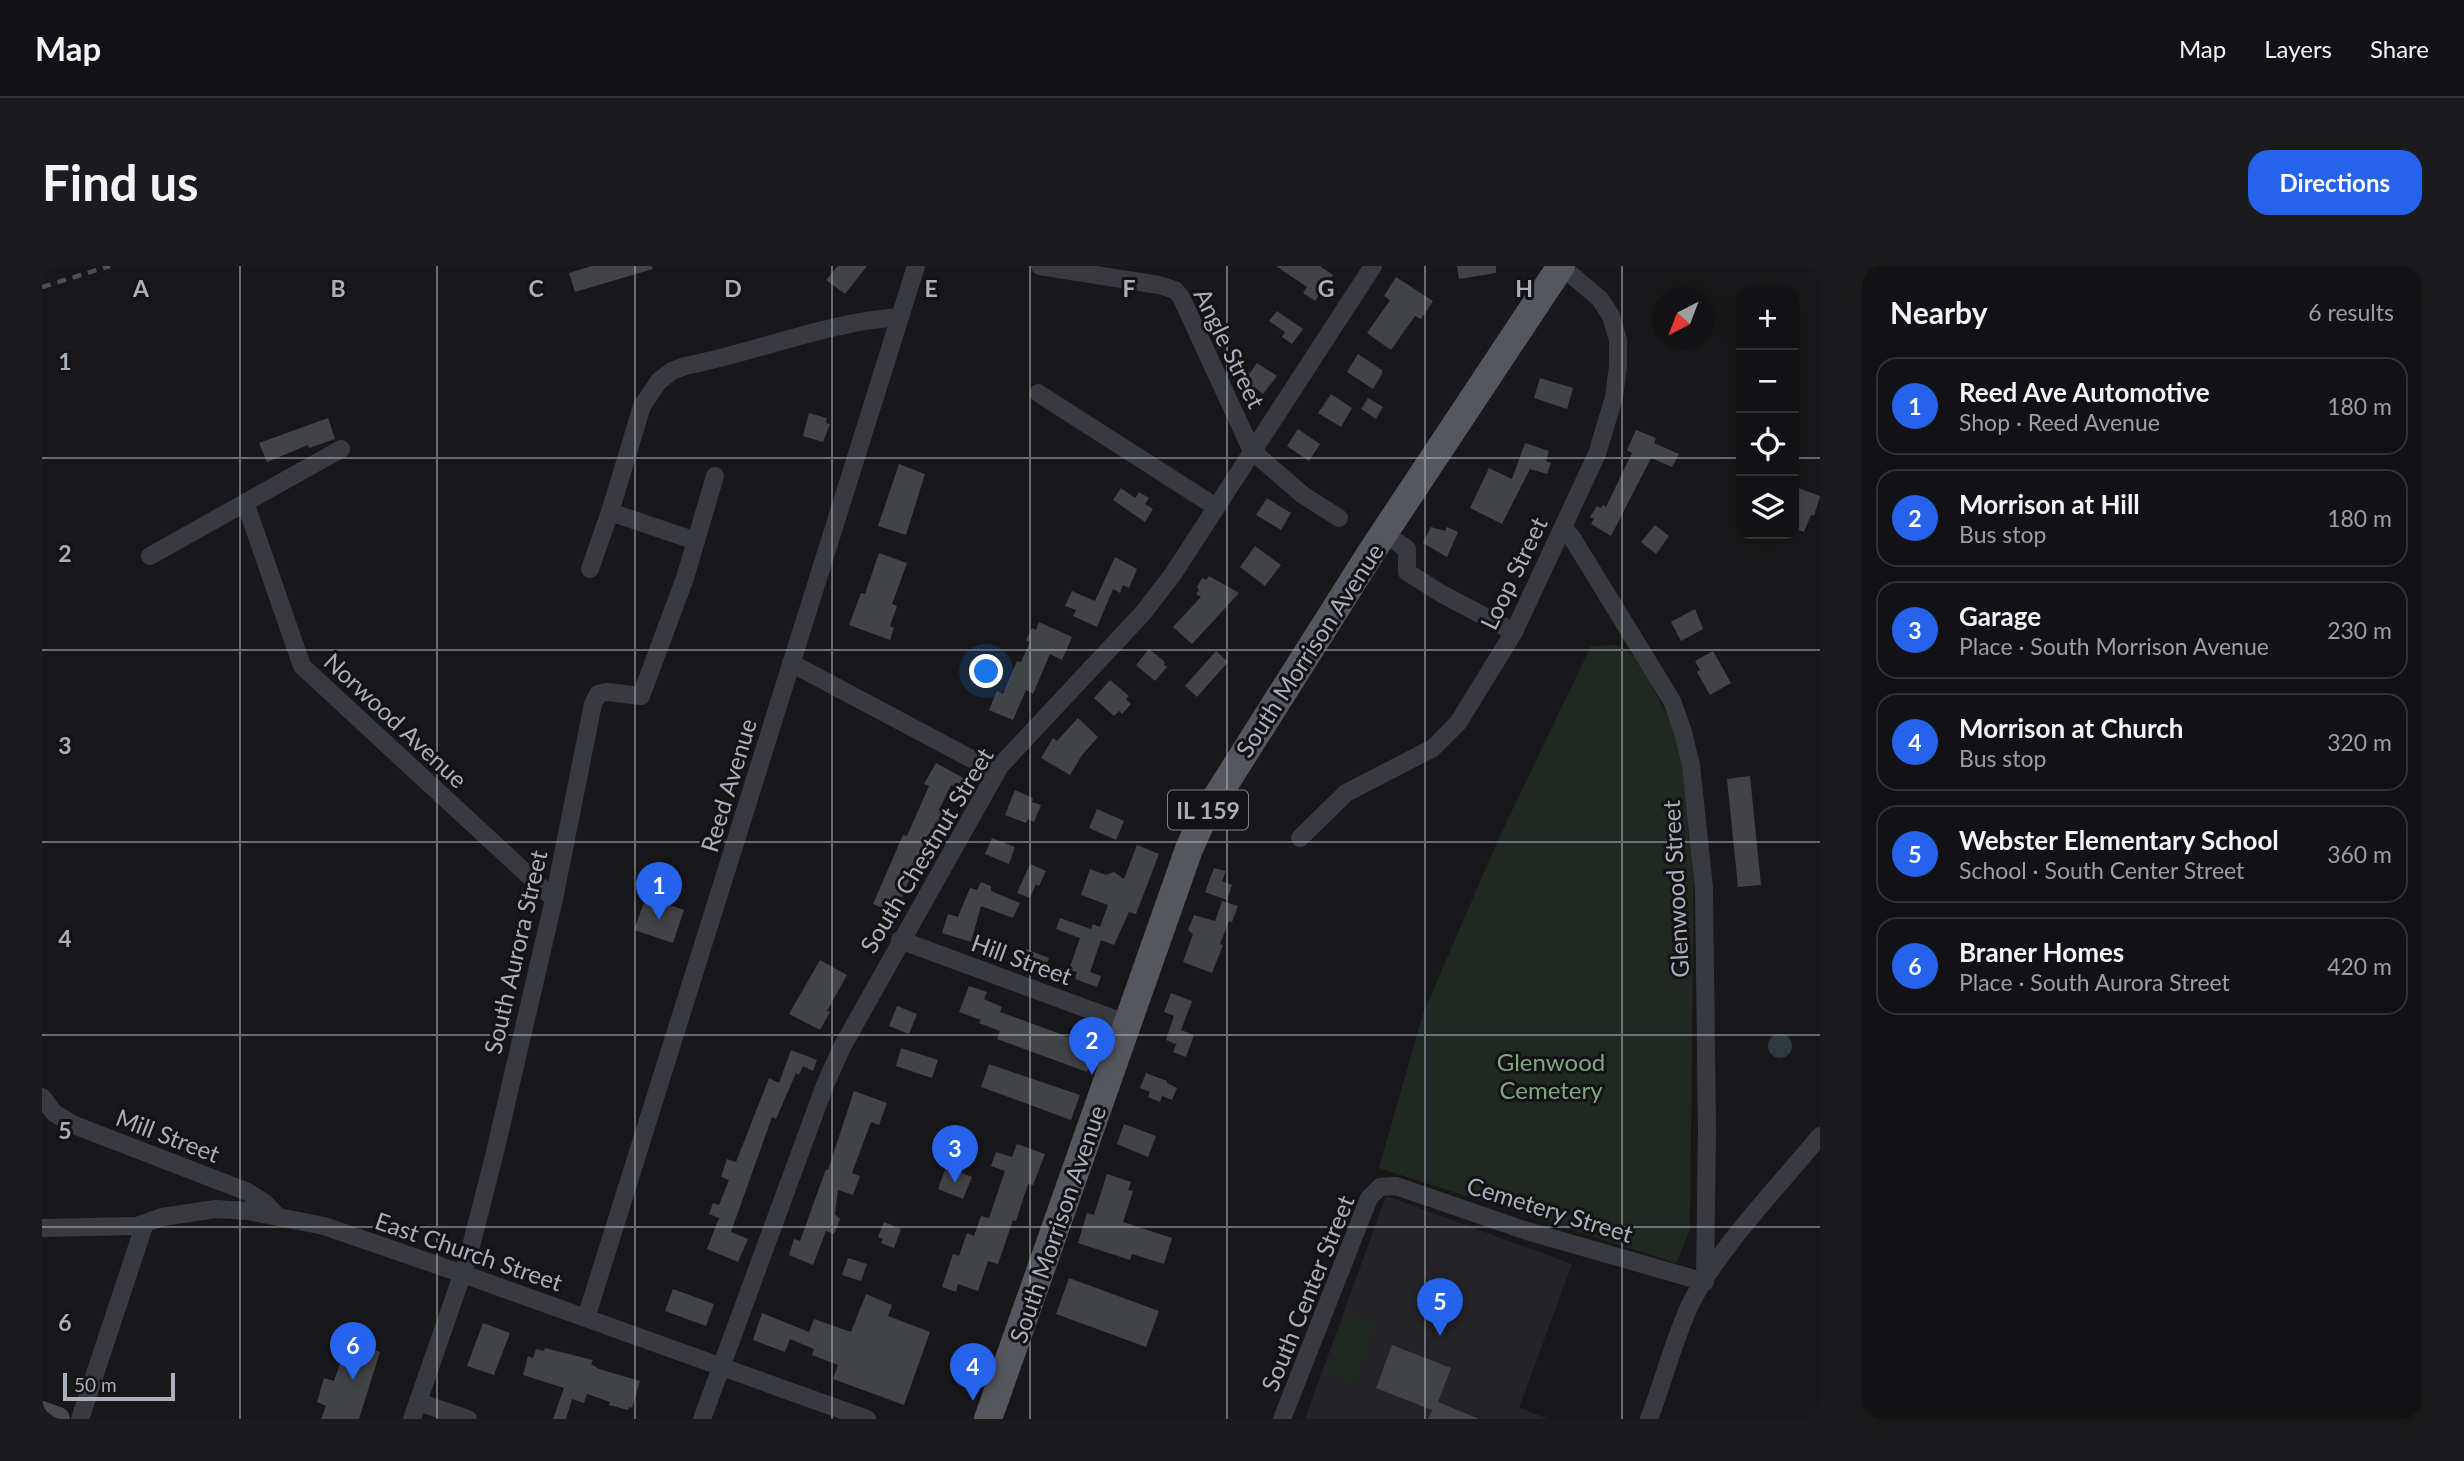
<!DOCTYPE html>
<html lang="en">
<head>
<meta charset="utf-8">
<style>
	body { margin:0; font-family:Lato,sans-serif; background:#1b1b1d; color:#f1f3f6 }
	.controls { position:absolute; right:21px; top:21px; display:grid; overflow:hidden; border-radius:14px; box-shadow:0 4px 18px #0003 }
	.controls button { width:63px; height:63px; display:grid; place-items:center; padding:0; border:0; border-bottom:2px solid #313234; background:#121214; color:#f1f3f6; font:35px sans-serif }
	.compass { position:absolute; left:1610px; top:21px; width:63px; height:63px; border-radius:50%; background:#121214; box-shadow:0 4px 18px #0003; rotate:222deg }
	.scale { position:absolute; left:21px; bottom:18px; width:112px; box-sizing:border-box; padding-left:7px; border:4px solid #aaafbb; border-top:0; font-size:19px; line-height:24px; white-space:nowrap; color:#aaafbb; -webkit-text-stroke:5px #131315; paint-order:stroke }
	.you { position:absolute; left:945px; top:406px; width:24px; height:24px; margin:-18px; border:5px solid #fff; border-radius:50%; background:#1a73e8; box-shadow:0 0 0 10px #1a73e833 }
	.badge { display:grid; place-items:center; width:46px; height:46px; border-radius:50%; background:#2563eb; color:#fff; font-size:23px; font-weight:700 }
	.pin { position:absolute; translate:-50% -58px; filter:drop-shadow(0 2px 4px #0008) }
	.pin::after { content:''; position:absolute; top:37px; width:24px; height:21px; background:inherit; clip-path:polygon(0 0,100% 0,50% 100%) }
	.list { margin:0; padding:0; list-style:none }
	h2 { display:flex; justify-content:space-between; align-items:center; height:91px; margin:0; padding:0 28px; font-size:30px }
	h2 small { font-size:23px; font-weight:400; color:#9c9ea0 }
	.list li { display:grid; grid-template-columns:46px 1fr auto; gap:21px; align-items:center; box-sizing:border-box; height:98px; margin:0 14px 14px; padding:0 14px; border:2px solid #313234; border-radius:21px }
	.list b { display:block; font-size:26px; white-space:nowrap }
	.list p { margin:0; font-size:23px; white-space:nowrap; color:#9c9ea0 }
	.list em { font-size:23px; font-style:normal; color:#9c9ea0 }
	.icon { flex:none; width:38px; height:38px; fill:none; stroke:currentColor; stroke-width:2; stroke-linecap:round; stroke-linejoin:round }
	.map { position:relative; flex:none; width:1778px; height:1153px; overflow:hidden; border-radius:21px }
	header { display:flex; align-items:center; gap:42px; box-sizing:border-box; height:98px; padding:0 35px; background:#121214; border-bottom:2px solid #313234 }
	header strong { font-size:33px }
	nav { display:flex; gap:38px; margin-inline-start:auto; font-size:24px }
	.intro { display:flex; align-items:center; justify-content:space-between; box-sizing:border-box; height:168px; padding:0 42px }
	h1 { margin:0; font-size:49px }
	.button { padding:18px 32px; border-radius:21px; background:#2563eb; color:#fff; font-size:24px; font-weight:700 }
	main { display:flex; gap:42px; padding:0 42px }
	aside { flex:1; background:#121214; border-radius:21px; box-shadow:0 4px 18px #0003 }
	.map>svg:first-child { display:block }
	.built { fill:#242427 }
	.green { fill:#202921 }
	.water { fill:#2d383f }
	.building { fill:#424347 }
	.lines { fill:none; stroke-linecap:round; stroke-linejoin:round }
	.street { stroke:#393a40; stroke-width:18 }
	.secondary { stroke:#474950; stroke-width:24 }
	.primary { stroke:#55575f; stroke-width:28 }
	.rail { stroke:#4c4e55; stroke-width:4.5; stroke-dasharray:9 7; stroke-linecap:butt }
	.grid { fill:none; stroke:#aaafbb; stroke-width:2; stroke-opacity:0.55 }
	.labels { text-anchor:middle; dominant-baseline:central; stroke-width:6; stroke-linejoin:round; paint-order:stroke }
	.shield { fill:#131315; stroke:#7d8089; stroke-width:2 }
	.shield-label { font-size:23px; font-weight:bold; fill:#aaafbb }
	.street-label { font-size:24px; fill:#aaafbb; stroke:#131315 }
	.park-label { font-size:24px; fill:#80a682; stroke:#131315 }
	.grid-label { font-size:23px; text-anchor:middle; font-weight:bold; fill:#aaafbb; stroke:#131315; stroke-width:6; stroke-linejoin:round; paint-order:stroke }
</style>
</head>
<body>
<header>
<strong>Map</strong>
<nav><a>Map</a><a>Layers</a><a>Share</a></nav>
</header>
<div class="intro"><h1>Find us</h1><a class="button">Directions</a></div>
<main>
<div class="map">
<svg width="1778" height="1153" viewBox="0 0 1778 1153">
	<rect width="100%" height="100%" fill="#18181a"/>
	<path class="built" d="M1344 930 1530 998 1477 1142 1507 1153H1263Z"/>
	<g class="green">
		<path d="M1575 379 1596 393 1639 477 1652 588 1648 964 1634 997 1337 902 1381 748 1456 574 1549 380Z"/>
		<path d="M1304 1047 1332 1058 1312 1116 1286 1105Z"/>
	</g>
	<circle class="water" cx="1738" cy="780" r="12"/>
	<g class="building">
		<path d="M550 0H610L611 3 533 26 527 7Z"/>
		<path d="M796 0H825L803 28 784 14Z"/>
		<path d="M1234 0H1278L1291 9 1273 35 1261 27 1265 21Z"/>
		<path d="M1415 0H1454V7L1417 13Z"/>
		<path d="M1354 11 1391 35 1379 53 1373 50 1349 84 1325 67 1348 34 1342 30Z"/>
		<path d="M1235 45 1261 63 1250 78 1240 71 1243 66 1227 55Z"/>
		<path d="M1316 88 1340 104V108L1331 123 1305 106Z"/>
		<path d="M1215 97 1235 110 1221 128 1212 121 1209 126 1195 116 1203 104 1208 107Z"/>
		<path d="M1498 112 1531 122 1525 143 1492 132Z"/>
		<path d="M1289 128 1310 142 1299 161 1276 147Z"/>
		<path d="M1326 132 1341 141 1334 153 1319 143Z"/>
		<path d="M767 147 785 152 784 157 788 158 781 176 761 170Z"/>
		<path d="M286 152 293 173 267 182 266 179 225 196 217 177Z"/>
		<path d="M1256 163 1278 178 1267 195 1245 180Z"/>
		<path d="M1594 164 1614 172 1612 177 1637 188 1630 201 1609 192 1569 270 1549 258 1552 253 1548 251 1555 240 1559 242 1561 239 1564 241 1590 187 1585 184Z"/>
		<path d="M1483 177 1507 185 1504 195 1509 197 1505 208 1488 203 1460 258 1428 242 1447 202 1470 213Z"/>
		<path d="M857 198 883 208 864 269 836 260Z"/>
		<path d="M1079 222 1093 232 1097 226 1107 232 1103 238 1111 243 1103 256 1071 234Z"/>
		<path d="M1756 222 1778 230 1772 250 1769 249 1762 266 1752 262V232Z"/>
		<path d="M1225 232 1249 247 1239 264 1214 249Z"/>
		<path d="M1613 259 1627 270 1614 288 1599 276Z"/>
		<path d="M1389 261 1403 265 1405 261 1416 266 1405 291 1381 277Z"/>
		<path d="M1213 280 1239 299 1223 320 1198 301Z"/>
		<path d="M837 287 865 297 850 338 855 340 848 360 852 362 848 374 807 359 819 327 823 328Z"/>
		<path d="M1073 291 1095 303 1087 322 1081 319 1078 327 1071 323 1055 361 1031 350 1034 344 1023 340 1030 325 1053 335Z"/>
		<path d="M1167 310 1197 327 1150 378 1131 361 1159 331 1154 328 1157 324 1155 321 1160 312 1164 314Z"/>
		<path d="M1653 343 1661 363 1639 375 1629 356Z"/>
		<path d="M997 356 1030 371 1020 394 1008 388 991 428 984 424 971 454 947 444 955 425 961 428 975 395 979 396 988 376 984 374 990 362 994 364Z"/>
		<path d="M1107 383 1123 396 1122 399 1125 401 1113 415 1094 399Z"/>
		<path d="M1174 385 1186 396 1155 431 1143 420Z"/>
		<path d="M1671 385 1689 417 1668 429 1655 406 1658 404 1653 395Z"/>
		<path d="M1068 414 1087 430 1084 433 1089 438 1080 448 1077 445 1072 450 1052 432Z"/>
		<path d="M1036 452 1056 471 1040 489 1028 509 999 492 1011 472 1015 475Z"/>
		<path d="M894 497 925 514 919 525 909 519 897 544 905 547 900 557 896 556 880 577 882 578 857 638 849 634 845 644 831 638 861 569 865 570 887 520 882 518Z"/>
		<path d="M1708 510 1719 619 1696 621 1685 513Z"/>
		<path d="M973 524 991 532 990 536 999 539 992 556 986 553 984 557 963 549Z"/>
		<path d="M1055 543 1082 555 1074 574 1047 562Z"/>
		<path d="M950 572 973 581 967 598 943 588Z"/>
		<path d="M1095 579 1117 588 1094 648 1087 646 1072 679 1059 674 1048 706 1059 710 1055 721 1033 713 1035 706 1027 704 1038 672 1014 663 1018 652 1049 663 1051 658 1058 661 1066 639 1039 629 1048 603 1064 609 1072 606 1082 613Z"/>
		<path d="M988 598 1004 605 997 620 994 618 988 632 975 627Z"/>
		<path d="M1172 602 1184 605 1180 615 1190 619 1185 634 1163 626Z"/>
		<path d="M939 616 949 620V625L978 637 971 652 939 640 929 676 900 667 906 648 916 651 928 622 935 624Z"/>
		<path d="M604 631 642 644 631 677 592 664Z"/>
		<path d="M1180 635 1196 640 1190 656 1187 655 1178 678 1181 679 1170 707 1141 696 1151 668 1146 664 1152 649 1173 655Z"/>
		<path d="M984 683 1007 692 1001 707 978 698Z"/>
		<path d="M778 694 805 709 785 745 788 746 778 764 747 748Z"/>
		<path d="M927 720 945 726 942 733 960 741 958 746 1054 781 1045 806 955 773 958 765 937 757 939 754 917 746Z"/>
		<path d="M1129 727 1150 735 1139 764 1152 769 1144 791 1131 786 1135 776 1133 778 1124 774 1132 750 1122 746Z"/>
		<path d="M855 740 875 748 867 768 847 760Z"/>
		<path d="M859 782 896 794 890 812 854 800Z"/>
		<path d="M749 784 775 794 771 805 761 800 757 809 754 807 734 853 730 851 689 966 706 973 696 996 665 983 677 952 667 948 671 937 677 939 687 914 679 911 685 893 694 896 727 812 737 817Z"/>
		<path d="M947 798 1038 829 1029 854 939 821Z"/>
		<path d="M1104 807 1125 815V817L1135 822 1130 834 1120 830 1118 836 1106 831 1108 826 1098 822Z"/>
		<path d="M812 825 845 837 837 859 829 856 810 907 818 910 811 929 796 924 793 948 798 953 792 968 784 965 771 999 747 989 752 973 758 975 784 903 786 904Z"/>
		<path d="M1082 858 1114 870 1106 891 1075 878Z"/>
		<path d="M975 878 1003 888 991 919 986 918 974 955 971 954 956 998 946 995 936 1025 916 1018 914 1026 900 1021 911 988 917 990 925 967 932 970 939 950 947 952 963 905 949 900 954 886 970 891Z"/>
		<path d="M904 901 930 911 921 933 896 923Z"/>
		<path d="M1065 908 1089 916 1086 924 1091 925 1081 956 1130 972 1122 998 1090 988 1088 994 1036 977 1045 947 1052 949Z"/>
		<path d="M842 956 859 963 852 982 839 977 841 973 836 971Z"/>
		<path d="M806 992 825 998 819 1015 800 1009Z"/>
		<path d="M1027 1012 1117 1045 1104 1081 1014 1048Z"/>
		<path d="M631 1023 672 1038 664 1060 623 1045Z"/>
		<path d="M824 1028 850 1039 846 1050 888 1066 862 1139 791 1113 796 1099 770 1089 772 1083 748 1073 743 1086 711 1074 720 1047 767 1066 772 1053 809 1066Z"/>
		<path d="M441 1057 468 1067 452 1109 425 1100Z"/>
		<path d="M306 1074 338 1086 317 1153H279L284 1140 275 1136 282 1112 292 1115Z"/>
		<path d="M1350 1079 1409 1102 1396 1136 1437 1153H1386L1390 1144 1334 1122Z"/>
		<path d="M503 1082 551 1094 549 1098 557 1103 598 1115 590 1142 587 1141 586 1144 567 1139 568 1136 545 1128 542 1137 530 1133 524 1153H511L522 1122 481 1109 486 1090 491 1092 494 1083 502 1085Z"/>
	</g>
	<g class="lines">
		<g class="street">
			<path d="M998 0 1117 19 1133 24 1139 31 1210 185 1261 229 1297 252"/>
			<path d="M996 127 1174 241"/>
			<path d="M203 236 260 400 512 633"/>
			<path d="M568 246 654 275"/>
			<path d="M1342 267 1365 283V306L1400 328 1472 366"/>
			<path d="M108 290 299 183"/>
			<path d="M548 303 568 246 600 140 617 115 630 105 643 100C715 86 784 56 858 51"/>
			<path d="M749 397 954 506"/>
			<path d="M1258 572 1304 527 1391 482 1416 457 1472 366 1555 188 1572 131 1576 100V74L1569 50 1558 33 1519 0"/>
			<path d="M858 674 1086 758"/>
			<path d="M0 831 12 847 32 859 206 926 223 937 236 951"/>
			<path d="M0 962 95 960 120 951 174 943 206 945 282 960 421 1008 825 1153"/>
			<path d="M544 1052 874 0"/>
			<path d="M376 1136 426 1153"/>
			<path d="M38 1153 103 957"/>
			<path d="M370 1153 426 992 452 890 512 633 551 438 556 428 565 426 599 430 643 312 673 210"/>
			<path d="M660 1153 783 819 800 781 958 500 1101 347 1131 308 1331 0"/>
			<path d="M1240 1153 1327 932 1338 921 1354 920 1485 965 1663 1016 1665 864 1662 622 1649 499 1641 466 1630 435 1529 270 1521 263"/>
			<path d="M1607 1153C1621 1116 1631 1077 1647 1041 1675 983 1736 921 1778 870"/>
		</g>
		<path class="secondary" d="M0 1147 16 1153"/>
		<path class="primary" d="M946 1153 1147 583 1160 554 1332 282 1519 0"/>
		<path class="rail" d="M0 21 68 0"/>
	</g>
	<path class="grid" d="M198 0V1153M395 0V1153M593 0V1153M790 0V1153M988 0V1153M1185 0V1153M1383 0V1153M1580 0V1153M0 192H1699M1752 192H1778M0 384H1778M0 576H1778M0 769H1778M0 961H1778"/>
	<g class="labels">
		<rect class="shield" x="1126" y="524.5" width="80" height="39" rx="5"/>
		<g class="shield-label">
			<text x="1166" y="544">IL 159</text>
		</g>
		<g class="street-label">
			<text transform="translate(1188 82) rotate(64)">Angle Street</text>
			<text transform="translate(1471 307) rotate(-64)">Loop Street</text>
			<text transform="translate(1267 384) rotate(-57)">South Morrison Avenue</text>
			<text transform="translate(354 454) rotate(43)">Norwood Avenue</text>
			<text transform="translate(686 519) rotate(-73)">Reed Avenue</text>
			<text transform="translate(884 584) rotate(-59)">South Chestnut Street</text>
			<text transform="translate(1633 623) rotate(-93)">Glenwood Street</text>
			<text transform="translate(473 686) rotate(-77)">South Aurora Street</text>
			<text transform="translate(980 693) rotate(20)">Hill Street</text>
			<text transform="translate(126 869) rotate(21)">Mill Street</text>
			<text transform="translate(1508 943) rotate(17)">Cemetery Street</text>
			<text transform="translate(1015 958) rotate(-71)">South Morrison Avenue</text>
			<text transform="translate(427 985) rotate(19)">East Church Street</text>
			<text transform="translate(1265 1027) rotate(-68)">South Center Street</text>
		</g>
		<g class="park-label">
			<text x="1509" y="795">Glenwood<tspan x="1509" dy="28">Cemetery</tspan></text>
		</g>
	</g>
	<g class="grid-label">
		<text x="99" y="31">A</text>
		<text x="296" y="31">B</text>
		<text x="494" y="31">C</text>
		<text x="691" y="31">D</text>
		<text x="889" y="31">E</text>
		<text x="1087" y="31">F</text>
		<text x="1284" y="31">G</text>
		<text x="1482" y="31">H</text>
		<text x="23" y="104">1</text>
		<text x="23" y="296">2</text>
		<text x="23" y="488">3</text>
		<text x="23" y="681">4</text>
		<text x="23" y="873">5</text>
		<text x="23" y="1065">6</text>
	</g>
</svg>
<div class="controls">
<button>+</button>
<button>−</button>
<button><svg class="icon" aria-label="locate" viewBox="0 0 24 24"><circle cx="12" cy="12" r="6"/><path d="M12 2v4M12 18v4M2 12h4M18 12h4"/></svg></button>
<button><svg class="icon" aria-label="layers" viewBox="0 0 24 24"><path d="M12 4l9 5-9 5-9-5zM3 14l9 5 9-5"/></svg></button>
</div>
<svg class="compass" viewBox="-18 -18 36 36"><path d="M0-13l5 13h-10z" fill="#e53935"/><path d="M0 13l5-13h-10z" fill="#9c9ea0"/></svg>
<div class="scale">50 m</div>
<div class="you"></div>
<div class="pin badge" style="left:617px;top:654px">1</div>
<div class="pin badge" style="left:1050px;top:809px">2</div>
<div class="pin badge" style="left:913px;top:917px">3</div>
<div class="pin badge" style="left:931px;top:1135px">4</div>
<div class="pin badge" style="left:1398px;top:1070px">5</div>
<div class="pin badge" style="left:311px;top:1114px">6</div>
</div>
<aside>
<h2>Nearby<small>6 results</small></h2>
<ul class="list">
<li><span class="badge">1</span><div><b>Reed Ave Automotive</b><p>Shop · Reed Avenue</p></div><em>180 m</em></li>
<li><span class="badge">2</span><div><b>Morrison at Hill</b><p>Bus stop</p></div><em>180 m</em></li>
<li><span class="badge">3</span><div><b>Garage</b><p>Place · South Morrison Avenue</p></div><em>230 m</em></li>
<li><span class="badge">4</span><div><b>Morrison at Church</b><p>Bus stop</p></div><em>320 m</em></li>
<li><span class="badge">5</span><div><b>Webster Elementary School</b><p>School · South Center Street</p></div><em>360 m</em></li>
<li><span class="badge">6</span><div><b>Braner Homes</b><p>Place · South Aurora Street</p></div><em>420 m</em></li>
</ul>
</aside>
</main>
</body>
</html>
